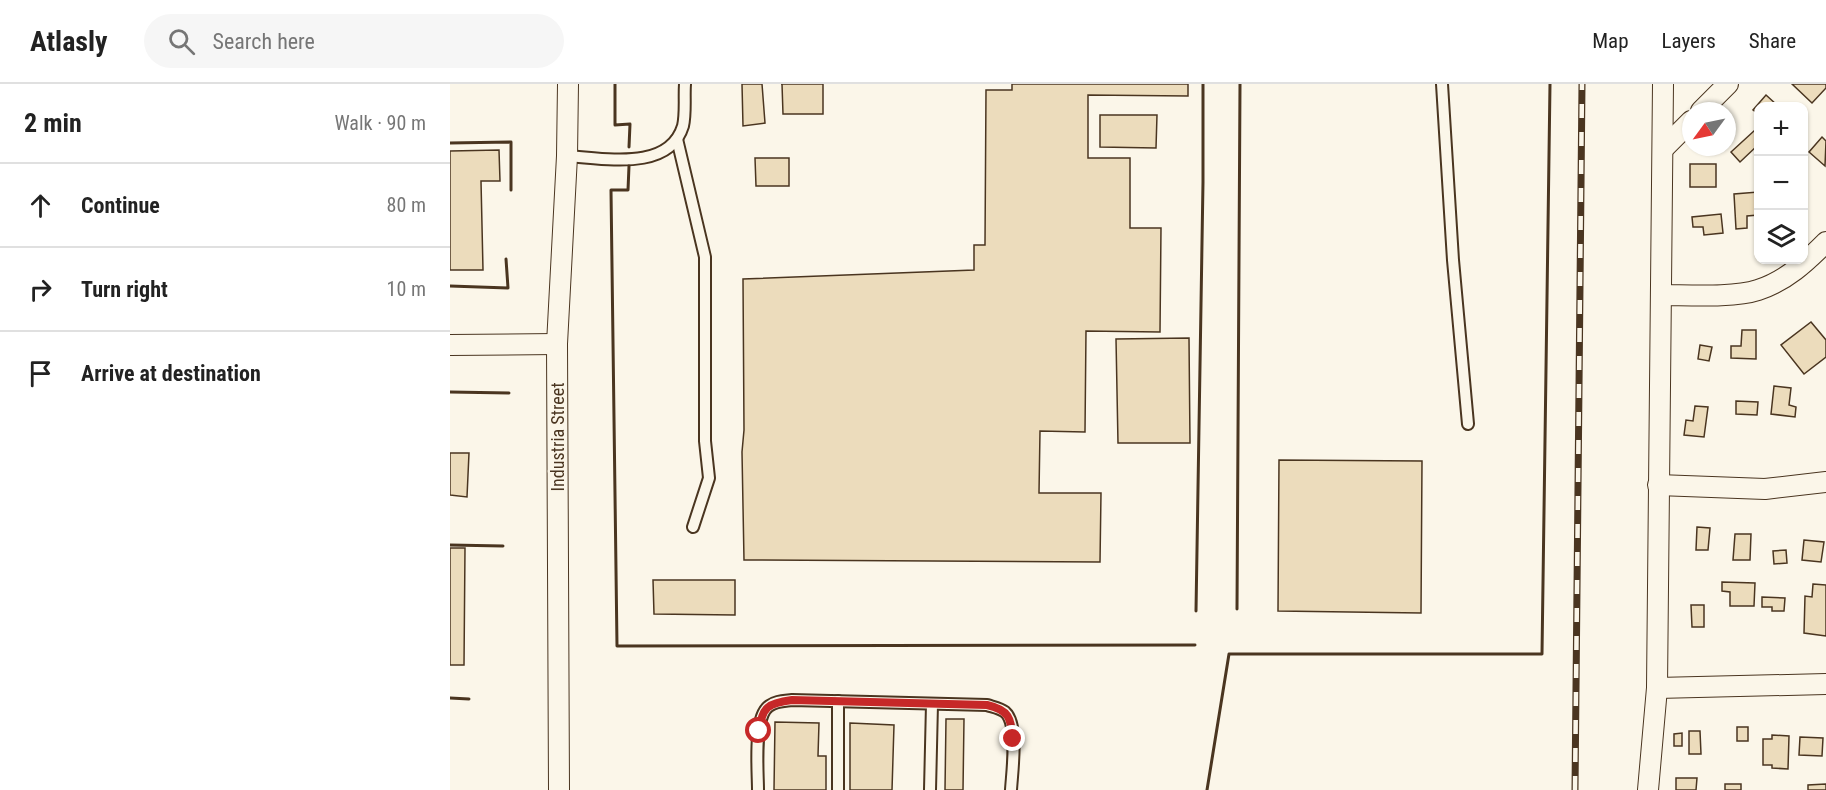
<!DOCTYPE html>
<html lang="en">
<head>
<meta charset="utf-8">
<style>
	body { margin:0; font-family:"Roboto Condensed",sans-serif; background:#f6f6f6; color:#222 }
	.controls { position:absolute; right:18px; top:18px; display:grid; overflow:hidden; border-radius:12px; box-shadow:0 2px 4px #0004 }
	.controls button { width:54px; height:54px; display:grid; place-items:center; padding:0; border:0; border-bottom:2px solid #e0e0e0; background:#fff; color:#222; font:30px sans-serif }
	.compass { position:absolute; left:1232px; top:18px; width:54px; height:54px; border-radius:50%; background:#fff; box-shadow:0 2px 4px #0004; rotate:237deg }
	.stop { position:absolute; width:18px; height:18px; margin:-14px; border:4px solid #c62828; border-radius:50%; background:#fff }
	.stop.end { background:#c62828; border-color:#fff; box-shadow:0 2px 6px #0008 }
	.list { margin:0; padding:0; list-style:none }
	h2 { display:flex; justify-content:space-between; align-items:center; height:78px; margin:0; padding:0 24px; font-size:26px }
	h2 small { font-size:20px; font-weight:400; color:#767676 }
	.list li { display:grid; grid-template-columns:39px 1fr auto; gap:18px; align-items:center; box-sizing:border-box; height:84px; padding:0 24px; border-top:2px solid #e0e0e0 }
	.list b { display:block; font-size:22px; white-space:nowrap }
	.list em { font-size:20px; font-style:normal; color:#767676 }
	.icon { flex:none; width:33px; height:33px; fill:none; stroke:currentColor; stroke-width:2; stroke-linecap:round; stroke-linejoin:round }
	.map { position:relative; flex:none; width:1376px; height:706px; overflow:hidden }
	header { display:flex; align-items:center; gap:36px; box-sizing:border-box; height:84px; padding:0 30px; background:#fff; border-bottom:2px solid #e0e0e0 }
	header strong { font-size:28px }
	nav { display:flex; gap:33px; margin-inline-start:auto; font-size:21px }
	.search { width:420px; height:54px; background:#f6f6f6; display:flex; align-items:center; gap:15px; box-sizing:border-box; padding:0 21px; border-radius:33px; color:#767676; font-size:22px }
	main { display:flex }
	aside { flex:1; background:#fff }
	.map>svg:first-child { display:block }
	.building { fill:#ecdcbc; stroke:#4a3520; stroke-width:1.5 }
	.lines { fill:none; stroke-linecap:round; stroke-linejoin:round }
	.service-casing { stroke:#4a3520; stroke-width:14 }
	.minor-casing { stroke:#4a3520; stroke-width:22 }
	.service { stroke:#fbf6e9; stroke-width:10 }
	.minor { stroke:#fbf6e9; stroke-width:20 }
	.rail-casing { stroke:#4a3520; stroke-width:7 }
	.rail { stroke:#fbf6e9; stroke-width:4.5; stroke-dasharray:14; stroke-linecap:butt }
	.wall { stroke:#4a3520; stroke-width:3 }
	.route { stroke:#c62828; stroke-width:8 }
	.labels { text-anchor:middle; dominant-baseline:central; stroke-width:4.5; stroke-linejoin:round; paint-order:stroke }
	.street-label { font-size:18px; fill:#4a3520; stroke:#fbf6e9 }
</style>
</head>
<body>
<header>
<strong>Atlasly</strong>
<div class="search"><svg class="icon" aria-label="search" viewBox="0 0 24 24"><circle cx="10" cy="10" r="6"/><path d="M15 15l6 6"/></svg>Search here</div>
<nav><a>Map</a><a>Layers</a><a>Share</a></nav>
</header>
<main>
<aside>
<h2>2 min<small>Walk · 90 m</small></h2>
<ul class="list">
<li><svg class="icon" aria-label="ahead" viewBox="0 0 24 24"><path d="M12 20V5M6 11l6-6 6 6"/></svg><div><b>Continue</b></div><em>80 m</em></li>
<li><svg class="icon" aria-label="right" viewBox="0 0 24 24"><path d="M7 20v-9h11M14 6l5 5-5 5"/></svg><div><b>Turn right</b></div><em>10 m</em></li>
<li><svg class="icon" aria-label="arrive" viewBox="0 0 24 24"><path d="M6 21V4h12l-3 4 3 4H6"/></svg><div><b>Arrive at destination</b></div></li>
</ul>
</aside>
<div class="map">
<svg width="1376" height="706" viewBox="0 0 1376 706">
	<rect width="100%" height="100%" fill="#fbf6e9"/>
	<g class="building">
		<path d="M292 0H312L315 39 293 42Z"/>
		<path d="M331 0H373V30H333L332 0Z"/>
		<path d="M562 0H738V12L638 11V74H680V144H711L710 248 636 247 635 348 590 347 589 409H651L650 478 294 476 292 368 294 346 293 195 524 186V161H535L536 6H562Z"/>
		<path d="M1342 0H1376V4L1362 19Z"/>
		<path d="M1316 11 1327 21 1308 22V30L1303 26Z"/>
		<path d="M650 31H707L706 64 650 63Z"/>
		<path d="M1305 46 1308 50V61L1290 78 1281 68Z"/>
		<path d="M1372 53 1376 57 1375 82 1359 68Z"/>
		<path d="M49 66 50 97H31L33 186H0V67Z"/>
		<path d="M305 74H339V102H306Z"/>
		<rect x="1240" y="80" width="26" height="23"/>
		<path d="M1308 108V131L1297 132V144L1286 145 1284 110Z"/>
		<path d="M1271 130 1273 149 1254 151 1253 143H1243L1242 133Z"/>
		<path d="M1361 238 1376 256V273L1354 290 1331 261Z"/>
		<path d="M1292 246H1306V275L1281 274V262H1291Z"/>
		<path d="M739 254 740 359H668L666 255Z"/>
		<path d="M1250 261 1262 263 1259 277 1248 275Z"/>
		<path d="M1324 302 1341 304 1339 321 1346 323 1345 333 1321 330Z"/>
		<path d="M1286 317 1308 318 1307 331 1286 330Z"/>
		<path d="M1245 322 1258 323 1254 353 1234 351 1236 336 1243 337Z"/>
		<path d="M0 369H19L17 413 0 411Z"/>
		<path d="M829 376 972 377 971 529 828 527Z"/>
		<path d="M1247 443 1260 444 1258 466H1246Z"/>
		<path d="M1285 450H1301L1300 476H1283Z"/>
		<path d="M1354 456 1374 458 1371 478 1352 476Z"/>
		<path d="M0 464H15L14 581H0Z"/>
		<path d="M1336 466 1337 479 1324 480 1323 467Z"/>
		<path d="M203 496H285V531L204 530Z"/>
		<path d="M1272 498 1305 499 1304 522H1280V508L1272 507Z"/>
		<path d="M1363 500 1376 501V552L1354 549 1355 512 1362 513Z"/>
		<path d="M1312 513 1335 514 1334 527H1322V523H1312Z"/>
		<path d="M1241 521H1254V543H1242Z"/>
		<path d="M496 635H514L513 706H495Z"/>
		<path d="M325 638 369 639 368 672H376V706H324Z"/>
		<path d="M400 639 444 641 442 706H400Z"/>
		<rect x="1287" y="643" width="11" height="14"/>
		<path d="M1239 647H1250L1251 670H1239Z"/>
		<path d="M1232 649V662H1224V650Z"/>
		<path d="M1322 651 1339 652 1338 685 1322 684V681H1313V655H1322Z"/>
		<path d="M1350 653 1373 654 1372 672 1349 671Z"/>
		<path d="M1226 694H1247L1246 706H1226Z"/>
		<rect x="1275" y="700" width="16" height="6"/>
		<path d="M1376 700V706H1358V701Z"/>
	</g>
	<g class="lines">
		<g class="service-casing">
			<g id="service">
				<path d="M992 0 1003 176 1018 340"/>
				<path d="M227 55 255 173V357L259 394 243 443"/>
				<path d="M117 72C154 74 219 88 233 42 236 29 234 13 235 0"/>
				<path d="M388 617V706"/>
				<path d="M308 706C308 687 303 633 319 622 325 617 334 617 342 616L537 621C543 623 550 624 555 628 569 640 562 688 561 706"/>
				<path d="M480 706 482 620"/>
			</g>
		</g>
		<g class="minor-casing">
			<g id="minor">
				<path d="M1251 27 1278 0"/>
				<path d="M1213 65 1241 37"/>
				<path d="M1211 211C1238 211 1284 214 1308 206 1336 197 1356 178 1376 158"/>
				<path d="M0 261 107 260"/>
				<path d="M1208 401 1315 405 1376 398"/>
				<path d="M1207 604 1376 600"/>
				<path d="M109 706 107 260 117 72 118 0"/>
				<path d="M1198 706 1207 604 1213 0"/>
			</g>
		</g>
		<use href="#service" class="service"/>
		<use href="#minor" class="minor"/>
		<g class="rail-casing">
			<path id="rail" d="M1125 706 1132 0"/>
		</g>
		<use href="#rail" class="rail"/>
		<g class="wall">
			<path d="M165 0V41L180 40 179 63"/>
			<path d="M0 59 61 58V106"/>
			<path d="M179 82 178 106H161L167 562 745 561"/>
			<path d="M0 202 58 204 56 175"/>
			<path d="M0 308 59 309"/>
			<path d="M0 461 53 462"/>
			<path d="M787 525 790 0"/>
			<path d="M746 527 753 98V0"/>
			<path d="M0 614 19 615"/>
			<path d="M757 706 779 570H1092L1100 0"/>
		</g>
	</g>
	<g class="lines">
		<path class="route" d="M309 647C312 623 318 619 342 616L537 621C559 626 561 634 563 655"/>
	</g>
	<g class="labels">
		<g class="street-label">
			<text transform="translate(107 353) rotate(-90)">Industria Street</text>
		</g>
	</g>
</svg>
<div class="controls">
<button>+</button>
<button>−</button>
<button><svg class="icon" aria-label="layers" viewBox="0 0 24 24"><path d="M12 4l9 5-9 5-9-5zM3 14l9 5 9-5"/></svg></button>
</div>
<svg class="compass" viewBox="-18 -18 36 36"><path d="M0-13l5 13h-10z" fill="#e53935"/><path d="M0 13l5-13h-10z" fill="#767676"/></svg>
<div class="stop" style="left:309px;top:647px"></div>
<div class="stop end" style="left:563px;top:655px"></div>
</div>
</main>
</body>
</html>
